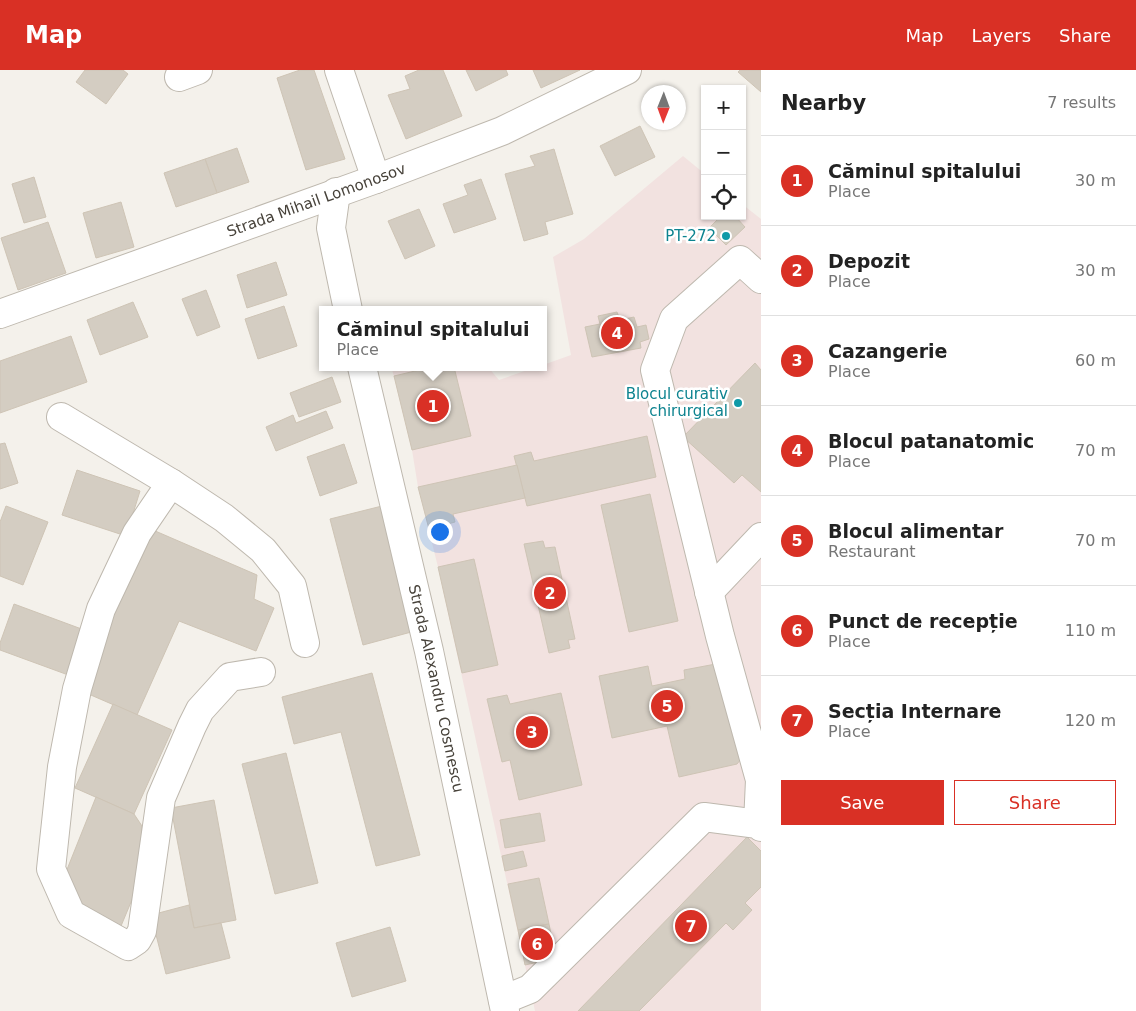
<!DOCTYPE html>
<html lang="en">
<head>
<meta charset="utf-8">
<style>
	body { margin:0; font-family:"DejaVu Sans",sans-serif; background:#f6f6f6; color:#222 }
	.controls { position:absolute; right:15px; top:15px; display:grid; overflow:hidden; border-radius:0px; box-shadow:0 1px 4px #0004 }
	.controls button { width:45px; height:45px; display:grid; place-items:center; padding:0; border:0; border-bottom:1px solid #e0e0e0; background:#fff; color:#222; font:25px sans-serif }
	.compass { position:absolute; left:641px; top:15px; width:45px; height:45px; border-radius:50%; background:#fff; box-shadow:0 1px 4px #0004; rotate:181deg }
	.you { position:absolute; left:439px; top:461px; width:18px; height:18px; margin:-12px; border:4px solid #fff; border-radius:50%; background:#1a73e8; box-shadow:0 0 0 8px #1a73e833 }
	.badge { display:grid; place-items:center; width:32px; height:32px; border-radius:50%; background:#d93025; color:#fff; font-size:16px; font-weight:700 }
	.pin { position:absolute; translate:-50% -50%; border:2px solid #fff; box-shadow:0 1px 5px #0006 }
	.popup { position:absolute; left:319px; top:236px; width:228px; height:65px; box-sizing:border-box; display:grid; place-content:center; border-radius:0px; background:#fff; filter:drop-shadow(0 1px 4px #0005); font-size:16px; white-space:nowrap; color:#767676 }
	.popup b { font-size:19px; color:#222 }
	.popup::after { content:''; position:absolute; left:50%; top:100%; margin-left:-10px; border:10px solid transparent; border-top-color:#fff }
	.list { margin:0; padding:0; list-style:none }
	h2 { display:flex; justify-content:space-between; align-items:center; height:65px; margin:0; padding:0 20px; font-size:21px }
	h2 small { font-size:16px; font-weight:400; color:#767676 }
	.list li { display:grid; grid-template-columns:32px 1fr auto; gap:15px; align-items:center; box-sizing:border-box; height:90px; padding:0 20px; border-top:1px solid #e0e0e0 }
	.list b { display:block; font-size:19px; white-space:nowrap }
	.list p { margin:0; font-size:16px; white-space:nowrap; color:#767676 }
	.list em { font-size:16px; font-style:normal; color:#767676 }
	.actions { display:flex; gap:10px; padding:15px 20px }
	.actions a { flex:1; padding:11px 0; border:1px solid #d93025; border-radius:0px; text-align:center; font-size:18px; color:#d93025 }
	.actions .main { background:#d93025; color:#fff }
	.icon { flex:none; width:28px; height:28px; fill:none; stroke:currentColor; stroke-width:2; stroke-linecap:round; stroke-linejoin:round }
	.map { position:relative; flex:none; width:761px; height:941px; overflow:hidden }
	header { display:flex; align-items:center; gap:30px; box-sizing:border-box; height:70px; padding:0 25px; background:#d93025; color:#fff }
	header strong { font-size:24px }
	nav { display:flex; gap:28px; margin-inline-start:auto; font-size:18px }
	main { display:flex }
	aside { flex:1; background:#fff }
	.map>svg:first-child { display:block }
	.medical { fill:#f2e2e0 }
	.building { fill:#d4cdc2; stroke:#cec4b5 }
	.lines { fill:none; stroke-linecap:round; stroke-linejoin:round }
	.minor-casing { stroke:#beb8ae; stroke-width:30 }
	.minor { stroke:#fff; stroke-width:28 }
	.culture-dot { fill:#0f9aa8; stroke:#fff; stroke-width:2 }
	.labels { text-anchor:middle; dominant-baseline:central; stroke-width:5; stroke-linejoin:round; paint-order:stroke }
	.street-label { font-size:15px; fill:#47423a; stroke:#fff }
	.culture-label { font-size:15px; fill:#0d838f; stroke:#fff; text-anchor:end }
</style>
</head>
<body>
<header>
<strong>Map</strong>
<nav><a>Map</a><a>Layers</a><a>Share</a></nav>
</header>
<main>
<div class="map">
<svg width="761" height="941" viewBox="0 0 761 941">
	<rect width="100%" height="100%" fill="#f4f1eb"/>
	<path class="medical" d="M683 86 705 104V146H742V134L761 149V941H535L438 497 418 417 412 380 392 299 400 297H488L499 310 536 297H543V295L571 285 553 187 584 169Z"/>
	<g class="building">
		<path d="M85 0H123L128 4 106 34 76 12Z"/>
		<path d="M300 0H314L345 89 306 100 277 8Z"/>
		<path d="M419 0H443L462 46 406 69 388 25 410 19 405 6Z"/>
		<path d="M466 0H506L508 5 476 21Z"/>
		<path d="M533 0H580L541 18Z"/>
		<path d="M740 0H761V22L738 2Z"/>
		<path d="M640 56 655 87 615 106 600 76Z"/>
		<path d="M237 78 249 112 217 123 205 89Z"/>
		<path d="M554 79 573 144 545 152 548 164 524 171 505 104 535 96 530 86Z"/>
		<path d="M205 89 217 123 176 137 164 103Z"/>
		<path d="M34 107 46 147 24 153 12 114Z"/>
		<path d="M481 109 496 149 454 163 443 134 468 125 464 115Z"/>
		<path d="M121 132 134 177 96 188 83 143Z"/>
		<path d="M419 139 435 176 405 189 388 151Z"/>
		<path d="M721 146H735L745 157 726 175 709 158Z"/>
		<path d="M48 152 66 203 18 220 1 168Z"/>
		<path d="M276 192 287 225 247 238 237 205Z"/>
		<path d="M206 220 220 257 197 266 182 229Z"/>
		<path d="M133 232 148 267 100 285 87 250Z"/>
		<path d="M284 236 297 276 258 289 245 249Z"/>
		<path d="M617 242 620 250 634 247 637 257 646 255 649 269 640 272 641 278 592 287 585 257 600 254 598 246Z"/>
		<path d="M543 245H545L546 272H543Z"/>
		<path d="M71 266 87 312 0 343V291Z"/>
		<path d="M755 293 761 300V422L742 405 734 413 683 367Z"/>
		<path d="M432 297H454L471 366 412 380 394 306Z"/>
		<path d="M332 307 341 332 299 347 290 323Z"/>
		<path d="M326 341 333 358 276 381 266 357 293 345 296 353Z"/>
		<path d="M647 366 656 407 527 436 514 386 531 382 534 391Z"/>
		<path d="M5 373 18 413 0 419V374Z"/>
		<path d="M344 374 357 413 320 426 307 387Z"/>
		<path d="M517 395 525 428 453 444 455 452 429 459 418 417Z"/>
		<path d="M77 400 140 421 126 466 62 445Z"/>
		<path d="M650 424 678 551 629 562 601 435Z"/>
		<path d="M6 436 48 452 23 515 0 506V452Z"/>
		<path d="M382 436 415 561 363 575 330 449Z"/>
		<path d="M146 457 257 505 254 529 274 538 256 581 179 551 137 645 77 619Z"/>
		<path d="M543 471 545 478 555 477 575 569 568 570 570 578 549 583 524 474Z"/>
		<path d="M474 489 498 595 462 603 438 497Z"/>
		<path d="M14 534 87 561 71 606 0 580V573Z"/>
		<path d="M721 593 741 689 737 694 679 707 667 656 612 668 599 606 648 596 652 616 685 609 684 600Z"/>
		<path d="M372 603 420 785 376 796 341 662 294 674 282 627Z"/>
		<path d="M561 623 582 715 519 730 510 690 502 692 487 629 507 625 510 634Z"/>
		<path d="M113 634 172 660 134 744 75 718Z"/>
		<path d="M286 683 318 813 275 824 242 694Z"/>
		<path d="M96 727 134 744 142 756 141 808 121 856 74 835 64 807Z"/>
		<path d="M214 730 236 850 194 858 171 738Z"/>
		<path d="M540 743 545 771 505 778 500 750Z"/>
		<path d="M747 767 761 781V817L745 833 752 840 733 860 726 853 639 941H578Z"/>
		<path d="M523 781 527 796 505 801 502 786Z"/>
		<path d="M539 808 549 854 518 860 508 814Z"/>
		<path d="M189 835 194 858 221 853 230 888 166 904 151 845Z"/>
		<path d="M549 854 556 888 525 895 518 860Z"/>
		<path d="M390 857 406 911 352 927 336 873Z"/>
	</g>
	<g class="lines">
		<g class="minor-casing">
			<g id="minor">
				<path d="M339 0 376 109"/>
				<path d="M179 7 198 0"/>
				<path d="M336 122 331 158 348 240"/>
				<path id="s1" d="M0 244 376 109 502 61 627 0"/>
				<path id="s2" d="M362 297 429 581 505 941"/>
				<path d="M61 347 171 413 224 448 263 480 292 516 305 573"/>
				<path d="M171 413 137 463 101 539 77 619 62 697 51 799 71 844 128 876 137 870 142 861 161 728 192 656 200 640 230 607 261 602"/>
				<path d="M709 522 761 467"/>
				<path d="M758 754 760 710 720 566 655 300 674 249 740 190 761 209"/>
				<path d="M503 930 530 919 704 747 758 754 761 757"/>
			</g>
		</g>
		<use href="#minor" class="minor"/>
	</g>
	<g class="culture-dot">
		<circle cx="726" cy="166" r="5"/>
		<circle cx="738" cy="333" r="5"/>
	</g>
	<g class="labels">
		<g class="street-label">
			<text stroke="none"><textPath href="#s1" startOffset="336">Strada Mihail Lomonosov</textPath></text>
			<text stroke="none"><textPath href="#s2" startOffset="330">Strada Alexandru Cosmescu</textPath></text>
		</g>
		<g class="culture-label">
			<text x="716" y="166">PT-272</text>
			<text x="728" y="324">Blocul curativ<tspan x="728" dy="17">chirurgical</tspan></text>
		</g>
	</g>
</svg>
<div class="controls">
<button>+</button>
<button>−</button>
<button><svg class="icon" aria-label="locate" viewBox="0 0 24 24"><circle cx="12" cy="12" r="6"/><path d="M12 2v4M12 18v4M2 12h4M18 12h4"/></svg></button>
</div>
<svg class="compass" viewBox="-18 -18 36 36"><path d="M0-13l5 13h-10z" fill="#e53935"/><path d="M0 13l5-13h-10z" fill="#767676"/></svg>
<div class="you"></div>
<div class="pin badge" style="left:433px;top:336px">1</div>
<div class="popup"><b>Căminul spitalului</b>Place</div>
<div class="pin badge" style="left:550px;top:523px">2</div>
<div class="pin badge" style="left:532px;top:662px">3</div>
<div class="pin badge" style="left:617px;top:263px">4</div>
<div class="pin badge" style="left:667px;top:636px">5</div>
<div class="pin badge" style="left:537px;top:874px">6</div>
<div class="pin badge" style="left:691px;top:856px">7</div>
</div>
<aside>
<h2>Nearby<small>7 results</small></h2>
<ul class="list">
<li><span class="badge">1</span><div><b>Căminul spitalului</b><p>Place</p></div><em>30 m</em></li>
<li><span class="badge">2</span><div><b>Depozit</b><p>Place</p></div><em>30 m</em></li>
<li><span class="badge">3</span><div><b>Cazangerie</b><p>Place</p></div><em>60 m</em></li>
<li><span class="badge">4</span><div><b>Blocul patanatomic</b><p>Place</p></div><em>70 m</em></li>
<li><span class="badge">5</span><div><b>Blocul alimentar</b><p>Restaurant</p></div><em>70 m</em></li>
<li><span class="badge">6</span><div><b>Punct de recepție</b><p>Place</p></div><em>110 m</em></li>
<li><span class="badge">7</span><div><b>Secția Internare</b><p>Place</p></div><em>120 m</em></li>
</ul>
<div class="actions"><a class="main">Save</a><a>Share</a></div>
</aside>
</main>
</body>
</html>
